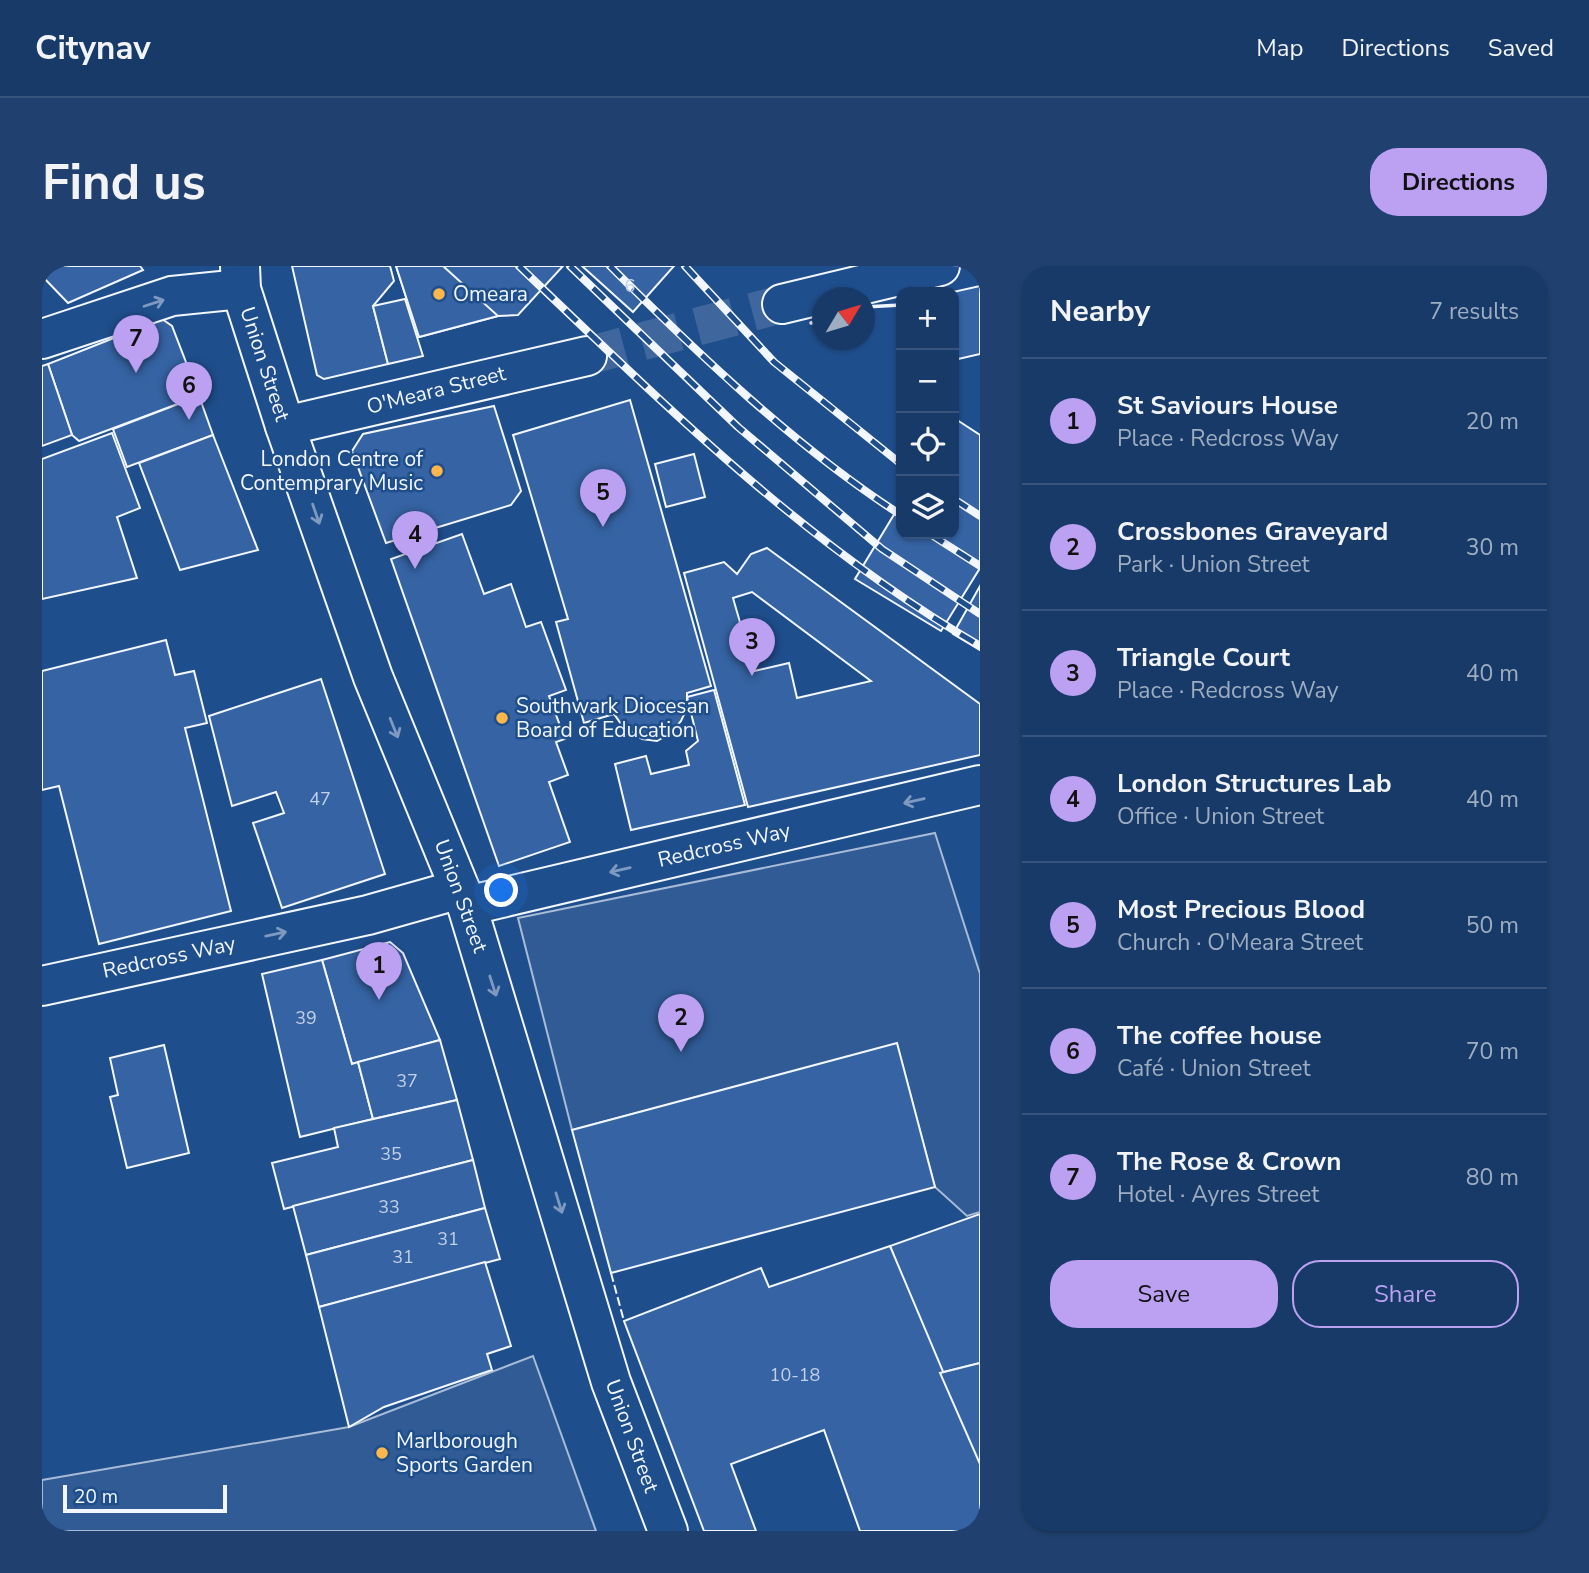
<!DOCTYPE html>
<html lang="en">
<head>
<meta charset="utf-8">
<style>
	body { margin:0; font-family:"Nunito Sans",sans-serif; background:#20416f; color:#f1f3f6 }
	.controls { position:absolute; right:21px; top:21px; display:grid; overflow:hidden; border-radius:14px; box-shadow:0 2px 5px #0004 }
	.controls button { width:63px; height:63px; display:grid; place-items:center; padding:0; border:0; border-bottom:2px solid #36547d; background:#173a69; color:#f1f3f6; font:35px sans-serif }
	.compass { position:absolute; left:770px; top:21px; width:63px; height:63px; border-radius:50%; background:#173a69; box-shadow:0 2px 5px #0004; rotate:52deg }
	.scale { position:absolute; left:21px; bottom:18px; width:164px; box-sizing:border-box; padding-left:7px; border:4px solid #f2f6ff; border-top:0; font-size:19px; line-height:24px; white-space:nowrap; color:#f2f6ff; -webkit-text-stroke:5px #1f4e8c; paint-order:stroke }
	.you { position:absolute; left:460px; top:625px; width:24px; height:24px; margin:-18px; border:5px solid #fff; border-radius:50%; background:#1a73e8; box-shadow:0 0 0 10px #1a73e833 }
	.badge { display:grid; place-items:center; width:46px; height:46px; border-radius:50%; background:#bca0f2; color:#111; font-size:23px; font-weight:700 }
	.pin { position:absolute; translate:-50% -58px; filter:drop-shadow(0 2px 4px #0008) }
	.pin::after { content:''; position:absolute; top:37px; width:24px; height:21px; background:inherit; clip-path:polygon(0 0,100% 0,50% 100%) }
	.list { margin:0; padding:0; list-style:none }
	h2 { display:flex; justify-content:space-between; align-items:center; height:91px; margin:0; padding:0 28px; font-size:30px }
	h2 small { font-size:23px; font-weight:400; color:#9eadc0 }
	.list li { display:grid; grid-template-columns:46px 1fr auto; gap:21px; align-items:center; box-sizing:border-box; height:126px; padding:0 28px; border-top:2px solid #36547d }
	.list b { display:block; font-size:26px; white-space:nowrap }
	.list p { margin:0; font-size:23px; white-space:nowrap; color:#9eadc0 }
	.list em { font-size:23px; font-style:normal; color:#9eadc0 }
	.actions { display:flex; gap:14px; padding:21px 28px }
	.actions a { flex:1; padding:16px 0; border:2px solid #bca0f2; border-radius:28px; text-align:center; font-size:24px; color:#bca0f2 }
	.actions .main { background:#bca0f2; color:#111 }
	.icon { flex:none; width:38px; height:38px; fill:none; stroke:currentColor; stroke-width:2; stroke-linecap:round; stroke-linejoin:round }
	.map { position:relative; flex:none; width:938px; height:1265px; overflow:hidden; border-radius:28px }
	header { display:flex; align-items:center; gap:42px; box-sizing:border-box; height:98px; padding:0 35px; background:#173a69; border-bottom:2px solid #36547d }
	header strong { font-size:33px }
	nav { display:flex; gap:38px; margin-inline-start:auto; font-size:24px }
	.intro { display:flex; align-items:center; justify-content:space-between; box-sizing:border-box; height:168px; padding:0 42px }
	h1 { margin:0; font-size:49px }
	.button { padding:18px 32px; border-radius:28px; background:#bca0f2; color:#111; font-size:24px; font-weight:700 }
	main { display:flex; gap:42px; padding:0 42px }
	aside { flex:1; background:#173a69; border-radius:28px; box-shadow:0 2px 5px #0004 }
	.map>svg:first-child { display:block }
	.built { fill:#305b95; stroke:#a8bbd7; stroke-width:2 }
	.building { fill:#3563a3; stroke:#f2f6ff; stroke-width:2; fill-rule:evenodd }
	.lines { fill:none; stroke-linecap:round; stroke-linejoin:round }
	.minor-tunnel { stroke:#3f679d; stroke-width:38; stroke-dasharray:38 19; stroke-linecap:butt }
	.minor-casing { stroke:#f2f6ff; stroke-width:42 }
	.minor { stroke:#1f4e8c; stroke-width:38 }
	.rail-casing { stroke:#f2f6ff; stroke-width:8 }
	.rail { stroke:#1f4e8c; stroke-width:5; stroke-dasharray:16; stroke-linecap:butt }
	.fence { stroke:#f2f6ff; stroke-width:2; stroke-dasharray:9 3.5; stroke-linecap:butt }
	.wall { stroke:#f2f6ff; stroke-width:3.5 }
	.oneway { stroke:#7e9ac0 }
	.poi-dot { fill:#ffb74d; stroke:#1f4e8c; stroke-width:2.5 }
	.labels { text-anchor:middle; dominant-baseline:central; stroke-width:5; stroke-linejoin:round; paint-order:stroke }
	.number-label { font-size:18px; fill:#c3d1e8 }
	.poi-label { font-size:21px; fill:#f2f6ff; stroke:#1f4e8c; text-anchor:start }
	.street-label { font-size:21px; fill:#f2f6ff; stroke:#1f4e8c }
</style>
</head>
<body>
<header>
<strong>Citynav</strong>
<nav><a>Map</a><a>Directions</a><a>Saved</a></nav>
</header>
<div class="intro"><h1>Find us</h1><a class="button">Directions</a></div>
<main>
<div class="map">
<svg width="938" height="1265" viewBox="0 0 938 1265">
	<rect width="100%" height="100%" fill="#1f4e8c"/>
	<g class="built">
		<path d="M893 567 938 708V946L925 950 893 921 855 778 530 864 476 652Z"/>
		<path d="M491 1090 554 1265H0V1214L307 1161Z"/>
	</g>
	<g class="building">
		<path d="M0 0H98L101 4 26 37 0 10Z"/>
		<path d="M250 0H348L352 15 331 40 346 98 282 113 275 109Z"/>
		<path d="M354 0H521L476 49 456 50 377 71Z"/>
		<path d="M354 0H401L456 50 377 71Z"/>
		<path d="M540 0H632L591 46Z"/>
		<path d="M938 20V88L912 94 911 26Z"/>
		<path d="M363 33 381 90 346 98 331 40Z"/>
		<path d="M120 53 130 60 157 130 37 175 30 169 6 98Z"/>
		<path d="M6 98 30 169 0 180V100Z"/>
		<path d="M157 130 171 169 85 201 71 163Z"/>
		<path d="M588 134 669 420 645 427V442L639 455 629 467 615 475 600 473 579 458 572 448 542 457 514 356 526 353 471 169Z"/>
		<path d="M452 140 479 225 469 239 344 277 310 185 321 168Z"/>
		<path d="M912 152 938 169V302L899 365 813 313 859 237V268H912Z"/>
		<path d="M70 167 98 242 75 251 95 312 0 333V193Z"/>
		<path d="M171 169 216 284 138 304 97 197Z"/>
		<path d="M652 188 663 231 624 241 613 198Z"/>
		<path d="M420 268 442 328 469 318 484 361 499 356 524 424 507 430 523 473 514 476 526 509 507 516 528 576 457 600 349 293Z"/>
		<path d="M725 282 938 438V489L706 541 642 307 682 296 695 308 709 288ZM710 326 829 415 755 432 747 397 712 405 691 332Z"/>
		<path d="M938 320V384L911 368Z"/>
		<path d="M124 374 133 409 152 405 165 457 143 462 189 645 57 678 17 520 0 524V405Z"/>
		<path d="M279 413 343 608 240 642 211 557 242 547 234 526 190 540 167 450Z"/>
		<path d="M672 424 703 539 589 564 573 498 604 490 609 508 647 499 644 485 656 475 645 431Z"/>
		<path d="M348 676 361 687 398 774 310 798 280 694Z"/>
		<path d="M280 694 310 798 316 796 331 853 258 871 220 708Z"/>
		<path d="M398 774 415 834 331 853 316 796Z"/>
		<path d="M855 777 893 921 569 1007 530 864Z"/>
		<path d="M122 779 147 887 85 902 68 831 76 829 68 792Z"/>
		<path d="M415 834 431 894 242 943 230 897 296 881 292 862Z"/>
		<path d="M431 894 443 942 264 989 251 940Z"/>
		<path d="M443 942 458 993 277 1041 264 989Z"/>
		<path d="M938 948V1097L898 1107 848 980Z"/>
		<path d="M848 980 938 1193V1265H818L782 1164 689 1198 714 1265H662L582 1055 719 1002 727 1021Z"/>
		<path d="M443 996 469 1080 445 1088 450 1104 342 1141 307 1161 277 1041Z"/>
		<path d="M938 1097V1198L898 1107Z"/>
	</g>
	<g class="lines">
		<path class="minor-tunnel" d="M545 90 740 38"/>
		<g class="minor-casing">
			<g id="minor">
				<path d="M198 0 199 23 243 160 331 411 425 640 569 1116 626 1265"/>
				<path d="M740 38 898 0"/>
				<path d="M0 73 130 30 199 23"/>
				<path d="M243 160 545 90"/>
				<path d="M425 640 938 519"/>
				<path d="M0 720 326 649 418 623"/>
			</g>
		</g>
		<use href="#minor" class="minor"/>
		<g class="rail-casing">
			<g id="rail">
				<path d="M477 0C625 141 760 276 938 380"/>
				<path d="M528 0 696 161 840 283 938 348"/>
				<path d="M568 0C655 87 756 183 859 249"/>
				<path d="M643 0 732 96 859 198"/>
				<path d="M912 233 938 250"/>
				<path d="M888 268 938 300"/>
			</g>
		</g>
		<use href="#rail" class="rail"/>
		<path class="fence" d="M569 1007 582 1055"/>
		<g class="wall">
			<path d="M822 41 859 39"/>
			<path d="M769 57 780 53"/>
		</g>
	</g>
	<defs><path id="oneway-shaft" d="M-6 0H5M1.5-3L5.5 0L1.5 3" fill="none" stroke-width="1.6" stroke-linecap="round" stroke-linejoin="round" transform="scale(1.75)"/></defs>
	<g class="oneway">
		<use href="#oneway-shaft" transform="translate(112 37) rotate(-18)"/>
		<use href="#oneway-shaft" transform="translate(274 248) rotate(71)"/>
		<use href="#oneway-shaft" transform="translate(352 462) rotate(68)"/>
		<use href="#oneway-shaft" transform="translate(872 535) rotate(167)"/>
		<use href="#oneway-shaft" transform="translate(578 604) rotate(167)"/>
		<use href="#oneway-shaft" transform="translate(234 668) rotate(-12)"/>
		<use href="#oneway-shaft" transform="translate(451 720) rotate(72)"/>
		<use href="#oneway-shaft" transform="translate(517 937) rotate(73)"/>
	</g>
	<g class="poi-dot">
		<circle cx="397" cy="28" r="7"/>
		<circle cx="395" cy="205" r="7"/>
		<circle cx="460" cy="452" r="7"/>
		<circle cx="340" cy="1187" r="7"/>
	</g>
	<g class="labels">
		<g class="number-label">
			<text x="588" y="20">6</text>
			<text x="278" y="533">47</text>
			<text x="264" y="752">39</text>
			<text x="365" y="815">37</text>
			<text x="349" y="888">35</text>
			<text x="347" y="941">33</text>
			<text x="406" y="973">31</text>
			<text x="361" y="991">31</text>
			<text x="753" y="1109">10-18</text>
		</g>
		<g class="poi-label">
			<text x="411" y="28">Omeara</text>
			<text x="381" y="193" text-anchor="end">London Centre of<tspan x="381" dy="24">Contemprary Music</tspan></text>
			<text x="474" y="440">Southwark Diocesan<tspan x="474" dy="24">Board of Education</tspan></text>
			<text x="354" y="1175">Marlborough<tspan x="354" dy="24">Sports Garden</tspan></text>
		</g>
		<g class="street-label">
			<text transform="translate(223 98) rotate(72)">Union Street</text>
			<text transform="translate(394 124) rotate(-14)">O'Meara Street</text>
			<text transform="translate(682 579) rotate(-13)">Redcross Way</text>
			<text transform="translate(419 630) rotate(70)">Union Street</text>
			<text transform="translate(127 691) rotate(-12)">Redcross Way</text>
			<text transform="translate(590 1170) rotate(70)">Union Street</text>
		</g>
	</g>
</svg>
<div class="controls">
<button>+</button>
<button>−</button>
<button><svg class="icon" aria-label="locate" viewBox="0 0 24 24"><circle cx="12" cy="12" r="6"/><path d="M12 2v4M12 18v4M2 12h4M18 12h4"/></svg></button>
<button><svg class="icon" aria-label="layers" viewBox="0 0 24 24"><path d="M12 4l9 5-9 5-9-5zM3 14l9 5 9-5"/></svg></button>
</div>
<svg class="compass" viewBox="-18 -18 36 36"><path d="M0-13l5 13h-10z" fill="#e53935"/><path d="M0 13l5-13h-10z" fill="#9eadc0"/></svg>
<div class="scale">20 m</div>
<div class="you"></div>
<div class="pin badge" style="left:337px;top:734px">1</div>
<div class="pin badge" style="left:639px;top:786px">2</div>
<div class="pin badge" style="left:710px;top:410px">3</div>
<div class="pin badge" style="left:373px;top:303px">4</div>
<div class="pin badge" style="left:561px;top:261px">5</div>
<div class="pin badge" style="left:147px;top:154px">6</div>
<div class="pin badge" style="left:94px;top:107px">7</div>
</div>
<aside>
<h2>Nearby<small>7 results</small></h2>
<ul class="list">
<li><span class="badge">1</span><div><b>St Saviours House</b><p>Place · Redcross Way</p></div><em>20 m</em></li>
<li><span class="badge">2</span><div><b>Crossbones Graveyard</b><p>Park · Union Street</p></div><em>30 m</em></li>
<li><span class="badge">3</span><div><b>Triangle Court</b><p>Place · Redcross Way</p></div><em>40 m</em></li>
<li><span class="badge">4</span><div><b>London Structures Lab</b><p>Office · Union Street</p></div><em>40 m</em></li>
<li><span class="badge">5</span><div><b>Most Precious Blood</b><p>Church · O'Meara Street</p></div><em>50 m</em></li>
<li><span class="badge">6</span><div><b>The coffee house</b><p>Café · Union Street</p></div><em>70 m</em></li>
<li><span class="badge">7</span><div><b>The Rose &amp; Crown</b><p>Hotel · Ayres Street</p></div><em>80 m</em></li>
</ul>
<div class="actions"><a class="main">Save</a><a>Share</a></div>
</aside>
</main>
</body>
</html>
